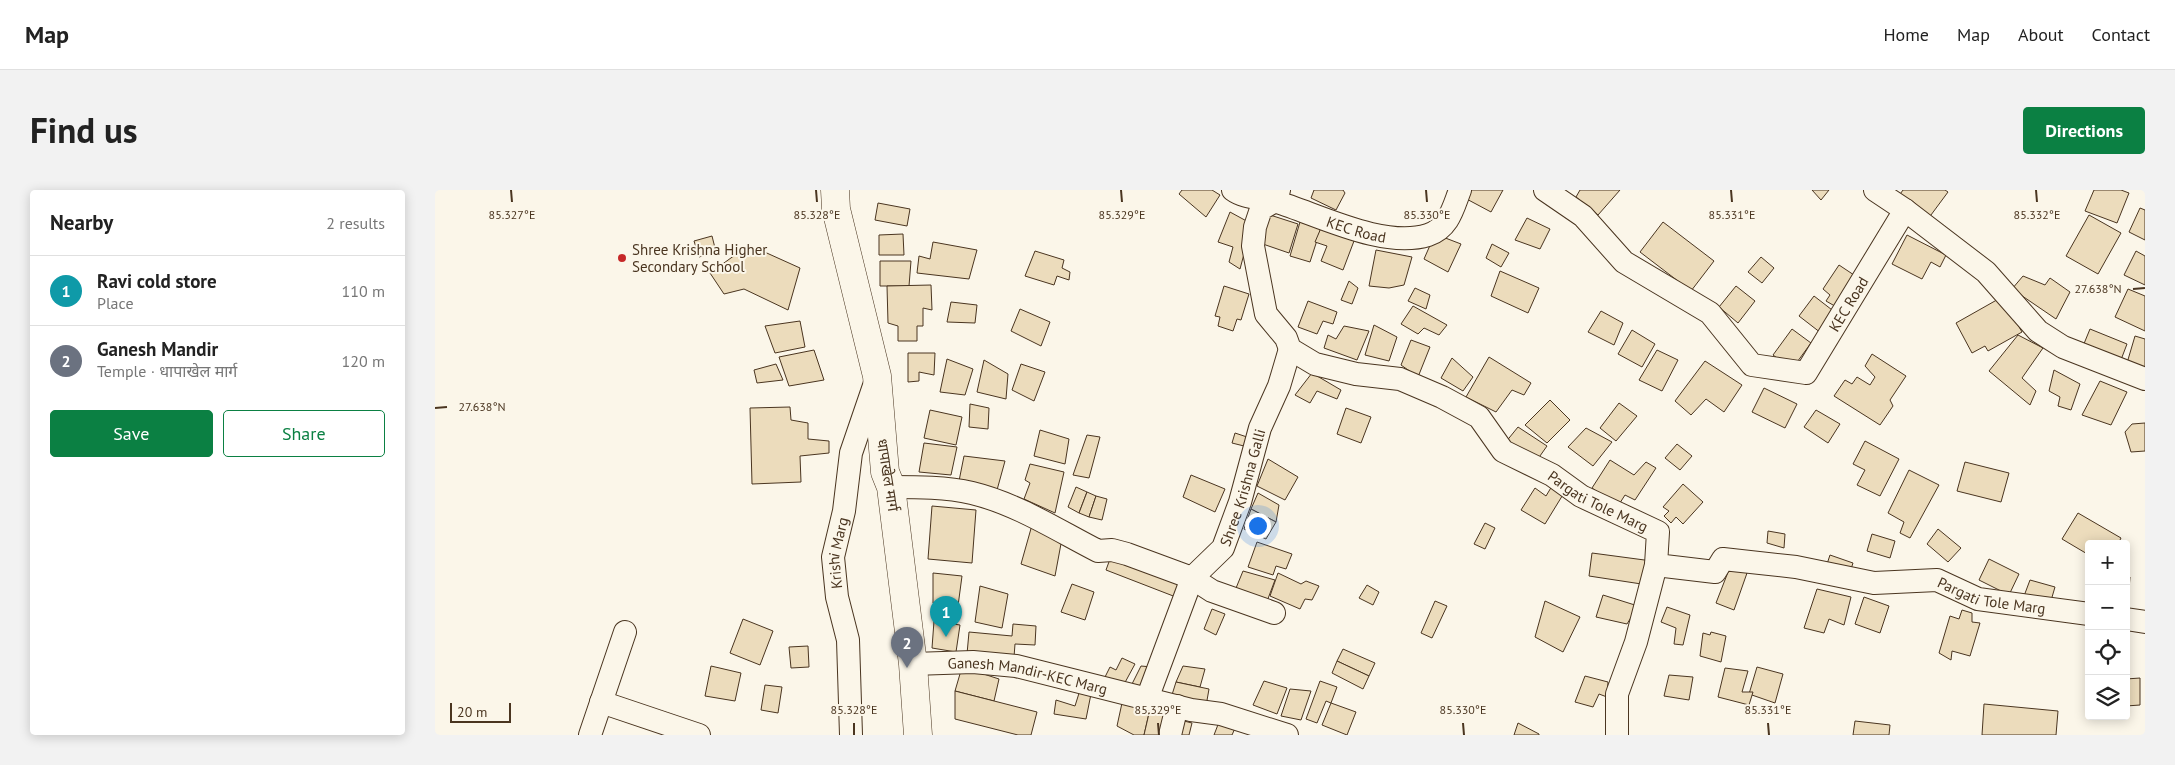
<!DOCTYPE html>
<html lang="en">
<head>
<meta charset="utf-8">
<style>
	body { margin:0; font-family:"PT Sans","Noto Sans Devanagari",sans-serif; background:#f2f2f2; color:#222 }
	.controls { position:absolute; right:15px; bottom:15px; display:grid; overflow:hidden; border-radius:5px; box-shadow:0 2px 12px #0003 }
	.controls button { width:45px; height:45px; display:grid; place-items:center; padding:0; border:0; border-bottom:1px solid #e0e0e0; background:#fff; color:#222; font:25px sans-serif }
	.scale { position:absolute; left:15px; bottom:12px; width:61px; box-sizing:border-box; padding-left:5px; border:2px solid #4a3520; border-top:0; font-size:14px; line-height:18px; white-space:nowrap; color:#4a3520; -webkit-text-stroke:4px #fbf6e9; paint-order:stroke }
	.you { position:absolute; left:822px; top:335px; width:18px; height:18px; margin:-12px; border:4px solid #fff; border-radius:50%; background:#1a73e8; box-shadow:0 0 0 8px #1a73e833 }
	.badge { display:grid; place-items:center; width:32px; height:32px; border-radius:50%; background:#0b8043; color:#fff; font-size:16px; font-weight:700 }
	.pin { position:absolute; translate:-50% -41px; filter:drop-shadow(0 1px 2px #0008) }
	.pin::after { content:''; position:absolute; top:26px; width:18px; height:15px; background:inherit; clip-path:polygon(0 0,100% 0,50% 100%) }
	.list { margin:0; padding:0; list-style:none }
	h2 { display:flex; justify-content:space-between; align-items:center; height:65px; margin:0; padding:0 20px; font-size:21px }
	h2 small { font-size:16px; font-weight:400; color:#767676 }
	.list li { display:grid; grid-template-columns:32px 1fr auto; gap:15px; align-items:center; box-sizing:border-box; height:70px; padding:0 20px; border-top:1px solid #e0e0e0 }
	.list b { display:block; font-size:19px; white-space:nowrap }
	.list p { margin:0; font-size:16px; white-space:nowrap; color:#767676 }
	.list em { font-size:16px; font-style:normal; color:#767676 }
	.actions { display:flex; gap:10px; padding:15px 20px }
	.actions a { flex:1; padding:11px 0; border:1px solid #0b8043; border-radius:5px; text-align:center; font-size:18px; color:#0b8043 }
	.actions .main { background:#0b8043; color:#fff }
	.icon { flex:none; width:28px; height:28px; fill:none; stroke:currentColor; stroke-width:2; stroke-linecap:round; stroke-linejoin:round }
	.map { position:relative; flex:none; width:1710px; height:545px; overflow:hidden; border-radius:5px }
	header { display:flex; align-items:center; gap:30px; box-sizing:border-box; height:70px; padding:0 25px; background:#fff; border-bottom:1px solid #e0e0e0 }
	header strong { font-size:24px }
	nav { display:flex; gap:28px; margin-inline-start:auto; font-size:18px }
	.intro { display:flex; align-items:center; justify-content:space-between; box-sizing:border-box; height:120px; padding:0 30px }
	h1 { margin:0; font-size:35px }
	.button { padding:12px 22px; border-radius:5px; background:#0b8043; color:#fff; font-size:18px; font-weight:700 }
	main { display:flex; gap:30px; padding:0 30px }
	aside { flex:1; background:#fff; border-radius:5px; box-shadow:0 2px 12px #0003 }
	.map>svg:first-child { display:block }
	.building { fill:#ecdcbc; stroke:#4a3520 }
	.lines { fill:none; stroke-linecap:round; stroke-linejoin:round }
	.minor-casing { stroke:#4a3520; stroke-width:24 }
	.major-casing { stroke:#4a3520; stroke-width:29 }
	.minor { stroke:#fbf6e9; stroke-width:22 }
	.major { stroke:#fbf6e9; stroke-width:28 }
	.ticks { fill:none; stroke:#4a3520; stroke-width:2 }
	.poi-dot { fill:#c62828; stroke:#fbf6e9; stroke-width:2 }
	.labels { text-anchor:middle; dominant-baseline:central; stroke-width:4; stroke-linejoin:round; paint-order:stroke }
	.street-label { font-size:15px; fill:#4a3520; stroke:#fbf6e9 }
	.poi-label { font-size:15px; fill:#4a3520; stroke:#fbf6e9; text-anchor:start }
	.ticks-label { font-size:12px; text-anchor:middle; fill:#4a3520; stroke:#fbf6e9; stroke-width:4; stroke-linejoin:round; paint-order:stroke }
</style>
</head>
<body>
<header>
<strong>Map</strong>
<nav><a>Home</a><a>Map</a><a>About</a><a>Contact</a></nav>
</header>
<div class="intro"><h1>Find us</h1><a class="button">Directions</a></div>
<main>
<aside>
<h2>Nearby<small>2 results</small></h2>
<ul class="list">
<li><span class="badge" style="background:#0f9aa8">1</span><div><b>Ravi cold store</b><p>Place</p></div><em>110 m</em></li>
<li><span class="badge" style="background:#6b7280">2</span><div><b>Ganesh Mandir</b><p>Temple · धापाखेल मार्ग</p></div><em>120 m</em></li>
</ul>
<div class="actions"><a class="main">Save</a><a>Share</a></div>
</aside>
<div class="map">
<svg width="1710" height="545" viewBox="0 0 1710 545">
	<rect width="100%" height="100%" fill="#fbf6e9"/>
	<g class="building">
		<path d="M747 0H777L785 5 771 27 744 4Z"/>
		<path d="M879 0H908L910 3 901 20 876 8Z"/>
		<path d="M1029 0H1068L1056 22 1026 6Z"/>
		<path d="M1145 0H1185L1163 25 1141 7Z"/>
		<path d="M1377 0H1394L1386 10Z"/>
		<path d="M1468 0H1510L1513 2 1493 29 1463 7Z"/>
		<path d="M1659 0H1686L1694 3 1682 33 1650 21Z"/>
		<path d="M443 13 475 19 472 36 440 30Z"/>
		<path d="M1705 18 1710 20V50L1694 42Z"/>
		<path d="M795 22 817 34 805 79 794 72 798 57 783 52Z"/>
		<path d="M832 24 863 34 854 63 822 52Z"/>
		<path d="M1654 25 1686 43 1663 84 1631 66Z"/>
		<path d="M1092 28 1115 39 1105 59 1080 50Z"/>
		<path d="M865 32 886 38 875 72 855 66Z"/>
		<path d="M1228 32 1279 71 1256 101 1205 62Z"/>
		<path d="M886 38 919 51 908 80 886 71 892 56 880 52Z"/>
		<path d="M468 44 469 65H444V45Z"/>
		<path d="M1000 44 1026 54 1013 82 989 69Z"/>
		<path d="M1472 45 1511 65 1505 77 1496 72 1487 89 1457 74Z"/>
		<path d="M277 46 281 62 264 67 259 51Z"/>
		<path d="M498 52 542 60 534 89 482 83 484 66 495 69Z"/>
		<path d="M1057 54 1074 63 1066 77 1051 68Z"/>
		<path d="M314 55 365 78 353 120 309 99 289 104 275 83Z"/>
		<path d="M941 60 977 67 969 95 954 98 934 96Z"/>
		<path d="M600 61 629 70 627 78 635 82 634 90 622 86 619 95 590 86Z"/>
		<path d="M1701 61 1710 66V95L1689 85Z"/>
		<path d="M1326 67 1339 78 1327 93 1313 82Z"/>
		<path d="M445 71H476L474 96H445Z"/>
		<path d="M1404 75 1425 89 1405 119 1391 111 1395 105 1388 99Z"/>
		<path d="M1065 81 1104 98 1093 123 1056 106Z"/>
		<path d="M1588 86 1610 95 1615 88 1635 102 1621 129 1577 99Z"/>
		<path d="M914 91 923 98 917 114 906 110Z"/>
		<path d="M496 95 497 120 488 118V136H482V151H463V136L453 133 452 96Z"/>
		<path d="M789 96 814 104 806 130 802 129 798 141 783 136 785 127 780 126Z"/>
		<path d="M1301 96 1320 111 1303 133 1284 117Z"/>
		<path d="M980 98 995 105 991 119 973 111Z"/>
		<path d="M1693 99 1710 106V141L1680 127Z"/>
		<path d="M1379 106 1401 123 1386 143 1364 126Z"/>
		<path d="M1567 107 1587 142 1553 161 1550 156 1537 163 1521 133Z"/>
		<path d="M873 111 902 122 898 134 888 131 882 144 863 137Z"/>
		<path d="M516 112 542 115 540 133 512 132Z"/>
		<path d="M978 116 1012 135 1004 145 989 138 983 144 966 134Z"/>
		<path d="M585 119 615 132 606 156 576 141Z"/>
		<path d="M1166 121 1188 133 1179 155 1153 142Z"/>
		<path d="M365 131 370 157 340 163 330 136Z"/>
		<path d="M939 135 962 147 954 171 930 165Z"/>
		<path d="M909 136 934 141 922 170 889 158 893 145 901 149Z"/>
		<path d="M1357 139 1376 153 1357 179 1338 165Z"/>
		<path d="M1655 139 1692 154 1684 175 1646 161Z"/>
		<path d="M1197 140 1220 154 1207 177 1183 164Z"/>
		<path d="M1583 145 1608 158 1587 188 1601 201 1595 215 1554 181Z"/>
		<path d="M1700 146 1710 149V178L1692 173Z"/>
		<path d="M976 150 995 157 983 187 966 175Z"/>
		<path d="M379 160 389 190 354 196 344 167Z"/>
		<path d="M1222 160 1243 170 1227 201 1204 190Z"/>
		<path d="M473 163H500L499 185 484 182V191L473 192Z"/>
		<path d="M1437 164 1471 186 1455 210 1458 216 1445 235 1399 206 1410 190 1417 194 1422 187 1435 195 1440 187 1430 176Z"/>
		<path d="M1054 167 1096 193 1089 205 1077 200 1061 222 1031 207Z"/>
		<path d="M1017 168 1038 187 1028 201 1006 188Z"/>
		<path d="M512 169 538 179 530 205 505 202Z"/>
		<path d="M549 170 573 184 571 209 542 202Z"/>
		<path d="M1270 171 1307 195 1289 222 1271 209 1256 225 1240 211Z"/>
		<path d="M341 174 348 190 322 193 319 180Z"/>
		<path d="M586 174 610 182 599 211 577 200Z"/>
		<path d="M1619 180 1645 194 1636 220 1623 216 1625 207 1614 201Z"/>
		<path d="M877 183 906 200 902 209 882 201 875 213 860 205Z"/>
		<path d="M1665 191 1692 202 1676 235 1647 225Z"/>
		<path d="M1329 198 1362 214 1350 238 1317 222Z"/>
		<path d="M1115 210 1135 230 1112 253 1090 235Z"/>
		<path d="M1184 213 1202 226 1181 251 1165 238Z"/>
		<path d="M535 214 554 218 553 239 534 237Z"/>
		<path d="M355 217 356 230 373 233V249L394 251V263L365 266 366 292 317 294 315 218Z"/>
		<path d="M911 218 936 227 926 253 902 244Z"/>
		<path d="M495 220 527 227 521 255 489 248Z"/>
		<path d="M1381 220 1405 234 1393 253 1369 237Z"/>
		<path d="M1710 233V261L1696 262 1690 242 1697 234Z"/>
		<path d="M1083 237 1112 256 1100 273 1070 253Z"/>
		<path d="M1151 238 1177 252 1158 276 1133 257Z"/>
		<path d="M605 240 634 249 630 274 599 266Z"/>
		<path d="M800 243 821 250 813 257 797 253Z"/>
		<path d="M652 245 665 247 654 288 638 285Z"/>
		<path d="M1430 251 1464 269 1445 306 1422 295 1430 280 1418 274Z"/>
		<path d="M489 253 522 257 516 285 484 282Z"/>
		<path d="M1242 254 1257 266 1245 280 1230 268Z"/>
		<path d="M529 266 570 271 562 300 524 291Z"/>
		<path d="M833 269 863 287 850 310 822 296Z"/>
		<path d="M1175 270 1199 285 1211 272 1221 278 1200 310 1190 305 1183 316 1157 298Z"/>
		<path d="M1530 272 1574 283 1566 312 1522 301Z"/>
		<path d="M595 274 629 282 620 323 589 309 595 293 590 290Z"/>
		<path d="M1474 280 1504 295 1475 348 1465 343 1469 332 1453 323Z"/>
		<path d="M756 285 790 299 780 322 748 307Z"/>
		<path d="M1248 294 1268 312 1248 334 1241 327 1236 333 1229 326 1234 321 1228 317Z"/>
		<path d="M1117 296 1129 303 1110 334 1086 320 1100 298 1111 306Z"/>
		<path d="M641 297 652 302 644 323 633 317Z"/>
		<path d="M652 302 661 306 654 327 644 323Z"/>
		<path d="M823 303 844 315 841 332 816 319Z"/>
		<path d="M661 306 672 309 667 330 654 327Z"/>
		<path d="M497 316 541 320 537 373 493 369Z"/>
		<path d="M816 319 841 332 831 349 809 339Z"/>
		<path d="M1643 323 1686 348 1683 354H1654V365L1627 349Z"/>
		<path d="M1050 333 1060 338 1050 359 1039 354Z"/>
		<path d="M597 335 628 343 620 386 586 374Z"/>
		<path d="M1503 339 1526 358 1513 372 1492 354Z"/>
		<path d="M1333 341 1350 344 1349 358 1332 353Z"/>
		<path d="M1437 344 1460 351 1455 368 1432 361Z"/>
		<path d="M822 352 857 364 851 379 841 376 838 385 813 377Z"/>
		<path d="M1157 363 1217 371 1213 395 1154 386Z"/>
		<path d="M1395 365 1418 373 1414 385 1391 377Z"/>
		<path d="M675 369 752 392 746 409 671 380Z"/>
		<path d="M1554 369 1584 384 1574 405 1544 390Z"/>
		<path d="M1295 377 1312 383 1299 420 1281 413Z"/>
		<path d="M808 381 840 390 831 414 799 403Z"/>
		<path d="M498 383 527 386 523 416 498 413Z"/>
		<path d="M843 383 866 394 871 391 884 396 877 410 870 409 865 419 835 406Z"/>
		<path d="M1691 387H1695L1692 424H1691Z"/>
		<path d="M1595 390 1620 397 1615 414 1589 406Z"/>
		<path d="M637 394 659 402 650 430 626 422Z"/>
		<path d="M932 395 944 402 938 415 924 408Z"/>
		<path d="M545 396 573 404 567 438 540 432Z"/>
		<path d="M1382 399 1416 407 1409 435 1394 429 1389 443 1369 438Z"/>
		<path d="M1168 405 1203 416 1192 434 1161 427Z"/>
		<path d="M1429 407 1454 416 1445 443 1420 434Z"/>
		<path d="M1000 411 1012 416 997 448 986 443Z"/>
		<path d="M1110 411 1145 427 1128 462 1100 447Z"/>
		<path d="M1232 417 1255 425 1248 455 1239 454 1241 438 1226 432Z"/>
		<path d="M777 419 790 424 781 445 769 439Z"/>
		<path d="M1527 420 1537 423V432L1545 433 1535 466 1517 461 1516 470 1504 463 1515 426 1524 429Z"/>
		<path d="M308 429 338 441 325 475 295 463Z"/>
		<path d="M499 431 525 435 521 462 497 458Z"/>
		<path d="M578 434 601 436 600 455 580 454 579 467 532 464 534 442 577 446Z"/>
		<path d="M1276 442 1291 446 1286 472 1265 466 1268 443 1275 445Z"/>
		<path d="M373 456 374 477 356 478 354 457Z"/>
		<path d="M908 459 940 473 934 486 902 471Z"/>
		<path d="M687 468 700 474 687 498 669 489 675 477 681 480Z"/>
		<path d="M902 471 934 486 928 499 897 483Z"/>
		<path d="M276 476 306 483 300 511 270 506Z"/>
		<path d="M706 476 717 477 707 502 695 498Z"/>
		<path d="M748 476 770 479 765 497 741 492Z"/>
		<path d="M527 477 564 489 559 511 520 501Z"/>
		<path d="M1322 477 1348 484 1340 513 1314 504Z"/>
		<path d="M1290 478 1313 481 1307 502H1318L1314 515 1283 507Z"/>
		<path d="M1234 485 1258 487 1254 510 1229 506Z"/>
		<path d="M1150 486 1173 492 1172 507 1164 504 1158 517 1140 512Z"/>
		<path d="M1705 488V515L1691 516V489Z"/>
		<path d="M829 491 852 498 842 524 818 515Z"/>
		<path d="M885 491 902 497 896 513 891 511 882 533 871 529Z"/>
		<path d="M741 492 774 499 771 516 736 508Z"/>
		<path d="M330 495 347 497 343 523 326 520Z"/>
		<path d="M855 499 876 501 866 530 846 526Z"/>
		<path d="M645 500 656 504 651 529 619 524 621 510 640 516Z"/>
		<path d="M520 501 602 522 596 545H583L520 529Z"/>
		<path d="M687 513 715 519 709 545H699L682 536Z"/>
		<path d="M896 513 921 522 912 545 887 535Z"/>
		<path d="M1549 514 1623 521 1621 545H1547Z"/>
		<path d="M715 519 732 523 728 545H709Z"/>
		<path d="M745 530 757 533 754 545H742Z"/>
		<path d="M1420 531 1455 535 1454 545H1418Z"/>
		<path d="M784 532 801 536 797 545H779Z"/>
		<path d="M1083 533 1104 544V545H1079Z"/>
	</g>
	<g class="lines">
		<g class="minor-casing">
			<g id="minor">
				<path id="s1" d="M798 0C810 9 828 7 842 12 884 25 949 59 993 45 1014 38 1018 18 1025 0"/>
				<path id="s2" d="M844 0 840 11 826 19 820 37 818 56 831 124 851 148 855 159 880 174 921 184 965 189 1007 207 1044 227 1068 261 1117 285 1146 306 1223 342 1221 375 1280 382 1288 369 1361 377 1439 393 1502 390 1543 409 1654 424"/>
				<path id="s3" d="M1110 0 1148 26 1189 72 1275 123 1317 175 1371 183 1470 20 1551 82 1603 141 1628 157 1710 189"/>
				<path d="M1440 0 1470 20"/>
				<path d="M456 297C483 297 511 297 537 303 582 314 622 340 663 361L677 360 692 364 757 388 777 401 839 423"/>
				<path d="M1691 429 1710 432"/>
				<path id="s4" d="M478 474 538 472 581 476 756 520 786 524 852 545"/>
				<path id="s5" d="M712 509 757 388 788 358 805 312 825 238 844 196 855 159"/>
				<path d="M166 512 264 545"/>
				<path d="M155 545 190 442"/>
				<path id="s6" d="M416 545 413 450 402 407 398 367 409 321 416 263 441 190"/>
				<path d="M735 545 742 516"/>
				<path d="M1182 545V504L1201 452 1221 375"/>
			</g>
		</g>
		<g class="major-casing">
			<path id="major" d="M400 0 401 19 442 186 450 282 456 297 478 474 483 545"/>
		</g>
		<use href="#minor" class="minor"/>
		<use href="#major" class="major"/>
	</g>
	<path class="ticks" d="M76 0 77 12M381 0 382 12M686 0 687 12M991 0 992 12M1296 0 1297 12M1601 0 1602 12M1698 99 1710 98M0 218 12 217M419 533V545M723 533 724 545M1028 533 1029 545M1333 533 1334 545"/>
	<circle class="poi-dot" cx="187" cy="68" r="5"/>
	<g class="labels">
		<g class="street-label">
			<text stroke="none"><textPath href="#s1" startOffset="130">KEC Road</textPath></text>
			<text stroke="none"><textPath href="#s3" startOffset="410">KEC Road</textPath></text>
			<text transform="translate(453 285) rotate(81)">धापाखेल मार्ग</text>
			<text stroke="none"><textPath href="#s5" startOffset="236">Shree Krishna Galli</textPath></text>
			<text stroke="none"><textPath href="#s2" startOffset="531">Pargati Tole Marg</textPath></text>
			<text stroke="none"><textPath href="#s6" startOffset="184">Krishi Marg</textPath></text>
			<text stroke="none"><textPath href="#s2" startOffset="980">Pargati Tole Marg</textPath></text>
			<text stroke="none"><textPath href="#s4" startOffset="116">Ganesh Mandir-KEC Marg</textPath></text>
		</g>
		<g class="poi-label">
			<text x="197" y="59">Shree Krishna Higher<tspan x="197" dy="17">Secondary School</tspan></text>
		</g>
	</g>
	<g class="ticks-label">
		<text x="77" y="29">85.327°E</text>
		<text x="382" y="29">85.328°E</text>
		<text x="687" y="29">85.329°E</text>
		<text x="992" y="29">85.330°E</text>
		<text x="1297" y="29">85.331°E</text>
		<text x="1602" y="29">85.332°E</text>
		<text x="1663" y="103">27.638°N</text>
		<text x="47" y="221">27.638°N</text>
		<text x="419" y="524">85.328°E</text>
		<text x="723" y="524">85.329°E</text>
		<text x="1028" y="524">85.330°E</text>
		<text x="1333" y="524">85.331°E</text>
	</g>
</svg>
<div class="controls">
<button>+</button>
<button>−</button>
<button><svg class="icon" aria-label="locate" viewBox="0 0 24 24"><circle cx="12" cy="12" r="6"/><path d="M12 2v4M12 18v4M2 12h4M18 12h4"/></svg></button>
<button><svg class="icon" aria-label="layers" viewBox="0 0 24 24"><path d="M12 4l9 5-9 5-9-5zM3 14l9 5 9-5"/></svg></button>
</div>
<div class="scale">20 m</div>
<div class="you"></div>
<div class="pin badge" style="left:511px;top:447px;background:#0f9aa8">1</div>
<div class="pin badge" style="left:472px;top:478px;background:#6b7280">2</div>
</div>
</main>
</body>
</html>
